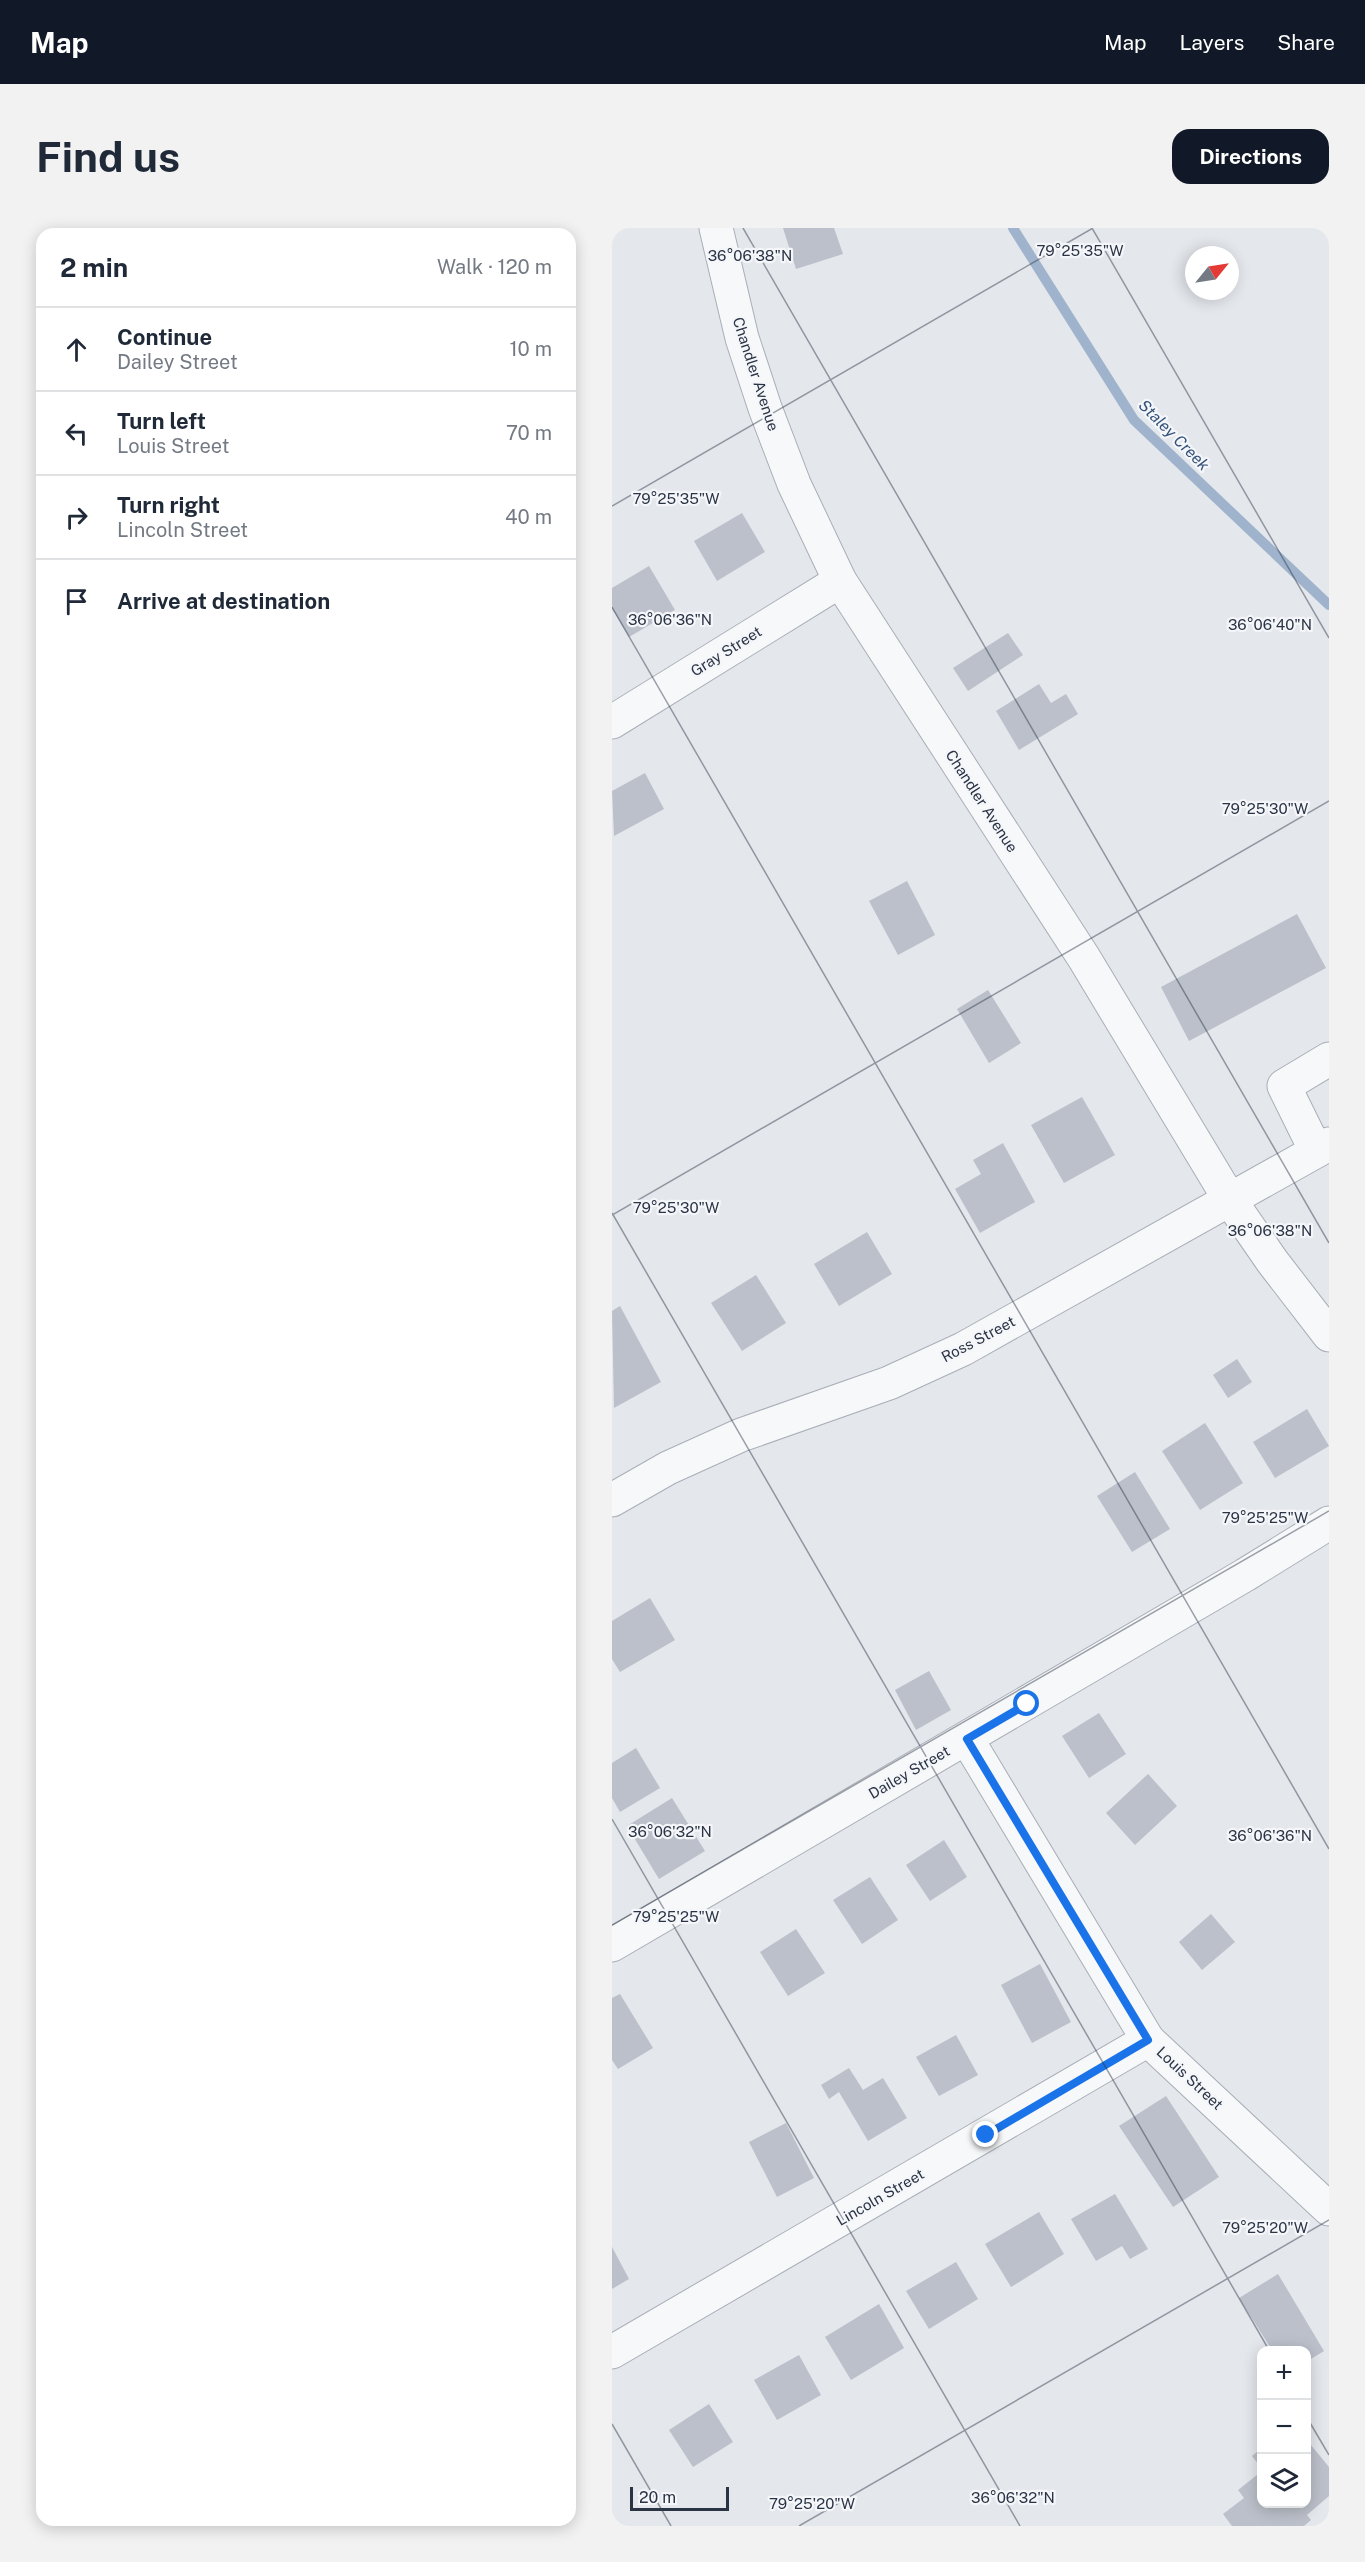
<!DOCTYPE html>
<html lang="en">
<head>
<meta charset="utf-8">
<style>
	body { margin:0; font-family:"Public Sans",sans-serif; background:#f2f2f3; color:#1f2937 }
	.controls { position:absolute; right:18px; bottom:18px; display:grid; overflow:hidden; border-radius:12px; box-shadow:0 3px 15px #0003 }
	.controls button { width:54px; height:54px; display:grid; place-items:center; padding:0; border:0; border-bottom:2px solid #e0e1e3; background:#fff; color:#1f2937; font:30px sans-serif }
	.compass { position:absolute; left:573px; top:18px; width:54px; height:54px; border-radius:50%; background:#fff; box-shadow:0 3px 15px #0003; rotate:60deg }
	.scale { position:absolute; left:18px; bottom:15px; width:99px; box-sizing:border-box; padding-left:6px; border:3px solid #2b3445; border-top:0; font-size:16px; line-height:21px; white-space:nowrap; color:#2b3445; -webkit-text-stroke:4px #f4f6f9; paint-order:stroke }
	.stop { position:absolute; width:18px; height:18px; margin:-14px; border:4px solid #1a73e8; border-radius:50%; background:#fff }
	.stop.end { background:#1a73e8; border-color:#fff; box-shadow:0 2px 6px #0008 }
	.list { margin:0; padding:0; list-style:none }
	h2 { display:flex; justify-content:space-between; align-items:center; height:78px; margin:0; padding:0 24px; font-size:26px }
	h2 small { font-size:20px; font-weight:400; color:#747a83 }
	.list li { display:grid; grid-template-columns:39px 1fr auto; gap:18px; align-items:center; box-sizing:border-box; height:84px; padding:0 24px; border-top:2px solid #e0e1e3 }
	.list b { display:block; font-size:22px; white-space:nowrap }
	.list p { margin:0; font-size:20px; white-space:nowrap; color:#747a83 }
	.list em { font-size:20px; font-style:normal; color:#747a83 }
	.icon { flex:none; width:33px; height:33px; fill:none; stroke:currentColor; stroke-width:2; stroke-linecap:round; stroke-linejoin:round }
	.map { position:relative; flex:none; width:717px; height:2298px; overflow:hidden; border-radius:18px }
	header { display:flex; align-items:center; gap:36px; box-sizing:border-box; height:84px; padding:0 30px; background:#111827; color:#fff }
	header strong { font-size:28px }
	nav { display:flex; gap:33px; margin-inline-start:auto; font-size:21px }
	.intro { display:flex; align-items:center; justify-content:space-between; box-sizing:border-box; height:144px; padding:0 36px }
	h1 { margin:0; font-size:42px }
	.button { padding:15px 27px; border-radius:18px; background:#111827; color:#fff; font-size:21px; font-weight:700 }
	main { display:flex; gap:36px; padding:0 36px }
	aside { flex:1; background:#fff; border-radius:18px; box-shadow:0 3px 15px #0003 }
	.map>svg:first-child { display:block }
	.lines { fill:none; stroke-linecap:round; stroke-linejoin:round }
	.stream { stroke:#9fb4cc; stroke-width:10 }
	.building { fill:#bbc0ca }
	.minor-casing { stroke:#a9aeb7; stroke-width:35 }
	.minor { stroke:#f7f8fa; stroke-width:33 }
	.route { stroke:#1a73e8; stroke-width:8 }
	.ticks { fill:none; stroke:#2b3445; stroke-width:1.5; stroke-opacity:0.45 }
	.labels { text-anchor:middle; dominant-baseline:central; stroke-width:4.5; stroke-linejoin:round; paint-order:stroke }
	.street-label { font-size:15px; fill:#2b3445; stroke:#f4f6f9 }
	.water-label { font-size:16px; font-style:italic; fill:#34527a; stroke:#f4f6f9 }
	.ticks-label { font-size:15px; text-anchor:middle; fill:#2b3445; stroke:#f4f6f9; stroke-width:4.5; stroke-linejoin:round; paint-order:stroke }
</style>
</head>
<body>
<header>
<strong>Map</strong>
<nav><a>Map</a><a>Layers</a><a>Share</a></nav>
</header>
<div class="intro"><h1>Find us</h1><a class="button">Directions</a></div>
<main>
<aside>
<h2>2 min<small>Walk · 120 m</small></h2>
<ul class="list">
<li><svg class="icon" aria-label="ahead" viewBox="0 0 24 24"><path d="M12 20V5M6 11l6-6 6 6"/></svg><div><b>Continue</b><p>Dailey Street</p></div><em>10 m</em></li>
<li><svg class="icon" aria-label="left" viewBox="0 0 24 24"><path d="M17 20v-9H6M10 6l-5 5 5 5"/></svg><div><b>Turn left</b><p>Louis Street</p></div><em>70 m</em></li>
<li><svg class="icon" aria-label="right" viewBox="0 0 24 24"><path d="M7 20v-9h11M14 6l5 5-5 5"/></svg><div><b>Turn right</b><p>Lincoln Street</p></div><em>40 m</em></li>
<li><svg class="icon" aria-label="arrive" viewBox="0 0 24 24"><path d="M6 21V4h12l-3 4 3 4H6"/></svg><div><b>Arrive at destination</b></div></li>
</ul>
</aside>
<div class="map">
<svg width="717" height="2298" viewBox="0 0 717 2298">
	<rect width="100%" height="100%" fill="#e4e7ec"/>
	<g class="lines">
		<path class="stream" d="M401 0 522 192 717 377"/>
	</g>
	<g class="building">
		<path d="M171 0H222L231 26 184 41Z"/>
		<path d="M130 285 153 324 105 353 82 313Z"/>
		<path d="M37 338 63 382 17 409 0 381V360Z"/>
		<path d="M396 405 411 427 356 463 341 440Z"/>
		<path d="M427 456 439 475 454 466 466 486 407 522 384 483Z"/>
		<path d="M33 545 52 581 2 608 0 563Z"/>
		<path d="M295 653 323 707 286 727 257 673Z"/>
		<path d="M685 686 714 740 577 813 549 759Z"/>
		<path d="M376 762 409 815 377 835 345 781Z"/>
		<path d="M470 869 503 927 452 955 419 897Z"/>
		<path d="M391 915 423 974 368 1005 343 961 369 946 361 932Z"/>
		<path d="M255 1004 280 1046 227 1078 202 1036Z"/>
		<path d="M144 1047 174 1095 130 1123 99 1075Z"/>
		<path d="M8 1078 49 1154 2 1180 0 1083Z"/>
		<path d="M625 1131 640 1154 616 1170 601 1147Z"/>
		<path d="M695 1181 717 1218 663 1250 641 1214Z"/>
		<path d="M593 1195 631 1255 588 1282 550 1223Z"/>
		<path d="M523 1244 558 1301 520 1324 485 1268Z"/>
		<path d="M38 1370 63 1412 8 1444 0 1431V1393Z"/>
		<path d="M317 1443 339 1482 304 1502 283 1462Z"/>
		<path d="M487 1485 514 1526 477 1550 450 1508Z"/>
		<path d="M24 1520 48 1560 8 1584 0 1570V1535Z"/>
		<path d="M536 1546 565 1578 523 1617 494 1585Z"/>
		<path d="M60 1570 93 1623 47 1651 15 1598Z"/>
		<path d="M332 1612 355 1649 318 1673 294 1637Z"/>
		<path d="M258 1649 286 1692 250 1716 221 1672Z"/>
		<path d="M599 1686 623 1714 590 1742 567 1714Z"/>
		<path d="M184 1701 213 1745 176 1768 148 1724Z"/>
		<path d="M428 1736 459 1794 420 1815 389 1757Z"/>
		<path d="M8 1766 41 1820 6 1841 0 1832V1770Z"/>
		<path d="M344 1807 366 1847 327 1868 304 1829Z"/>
		<path d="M237 1840 251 1862 271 1850 295 1890 256 1913 227 1864 217 1871 209 1857Z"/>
		<path d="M554 1868 607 1949 561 1979 507 1898Z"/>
		<path d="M174 1895 202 1950 165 1969 137 1914Z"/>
		<path d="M503 1966 536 2021 518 2031 510 2018 484 2033 459 1991Z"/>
		<path d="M427 1984 452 2026 399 2059 373 2016Z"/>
		<path d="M0 2019 17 2051 0 2061Z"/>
		<path d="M344 2034 366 2071 317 2101 294 2063Z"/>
		<path d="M666 2046 712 2123 694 2134V2122H660L627 2070Z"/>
		<path d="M267 2076 292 2120 239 2152 213 2109Z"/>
		<path d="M187 2127 209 2167 165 2192 142 2152Z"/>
		<path d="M97 2176 121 2214 81 2239 57 2202Z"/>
		<path d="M694 2211 717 2239V2268L695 2287 699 2292 692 2298H620L611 2286 632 2270 626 2262 650 2243V2276H694Z"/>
		<path d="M650 2220V2241L640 2228Z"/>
	</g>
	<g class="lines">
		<g class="minor-casing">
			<g id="minor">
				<path d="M104 0 130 110 153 180 182 256 228 353 472 730 618 972 660 1033 717 1107"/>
				<path d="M0 494 228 353"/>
				<path d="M704 923 672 858 717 831"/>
				<path d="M0 1272 56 1240 129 1207 277 1155 351 1121 717 916"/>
				<path d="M355 1511 536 1812 717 1981"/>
				<path d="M0 1717 633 1347 717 1295"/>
				<path d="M0 2124 536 1812"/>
			</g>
		</g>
		<use href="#minor" class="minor"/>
	</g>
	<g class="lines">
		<path class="route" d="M374 1907 536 1812 355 1511 415 1476"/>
	</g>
	<path class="ticks" d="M131 0 717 1015M480 0 717 410M0 278 481 0M0 379 717 1621M0 985 657 2122M0 987 717 573M0 1591 408 2298M0 1697 717 1283M694 2188 717 2227M0 2196 59 2298M187 2298 717 1992"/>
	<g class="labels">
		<g class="street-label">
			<text transform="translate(144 146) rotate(72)">Chandler Avenue</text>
			<text transform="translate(114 423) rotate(-32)">Gray Street</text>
			<text transform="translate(370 573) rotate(57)">Chandler Avenue</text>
			<text transform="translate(366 1111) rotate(-28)">Ross Street</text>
			<text transform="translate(297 1544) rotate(-30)">Dailey Street</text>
			<text transform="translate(578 1850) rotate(43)">Louis Street</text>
			<text transform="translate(268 1969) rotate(-30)">Lincoln Street</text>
		</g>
		<g class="water-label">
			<text transform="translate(562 207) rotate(45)">Staley Creek</text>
		</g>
	</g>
	<g class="ticks-label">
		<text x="468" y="28">79°25'35"W</text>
		<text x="138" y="33">36°06'38"N</text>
		<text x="64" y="276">79°25'35"W</text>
		<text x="58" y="397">36°06'36"N</text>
		<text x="658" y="402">36°06'40"N</text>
		<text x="653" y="586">79°25'30"W</text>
		<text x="64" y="985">79°25'30"W</text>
		<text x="658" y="1008">36°06'38"N</text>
		<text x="653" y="1295">79°25'25"W</text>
		<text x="58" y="1609">36°06'32"N</text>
		<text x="658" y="1613">36°06'36"N</text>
		<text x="64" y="1694">79°25'25"W</text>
		<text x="653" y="2005">79°25'20"W</text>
		<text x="401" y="2275">36°06'32"N</text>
		<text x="200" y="2281">79°25'20"W</text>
	</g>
</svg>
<div class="controls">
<button>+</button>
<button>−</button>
<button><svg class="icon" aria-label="layers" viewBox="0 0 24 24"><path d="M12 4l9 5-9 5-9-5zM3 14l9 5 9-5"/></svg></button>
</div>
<svg class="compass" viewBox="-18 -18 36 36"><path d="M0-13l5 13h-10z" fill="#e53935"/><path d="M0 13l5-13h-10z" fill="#747a83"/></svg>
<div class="scale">20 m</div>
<div class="stop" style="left:415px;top:1476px"></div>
<div class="stop end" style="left:374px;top:1907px"></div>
</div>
</main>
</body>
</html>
